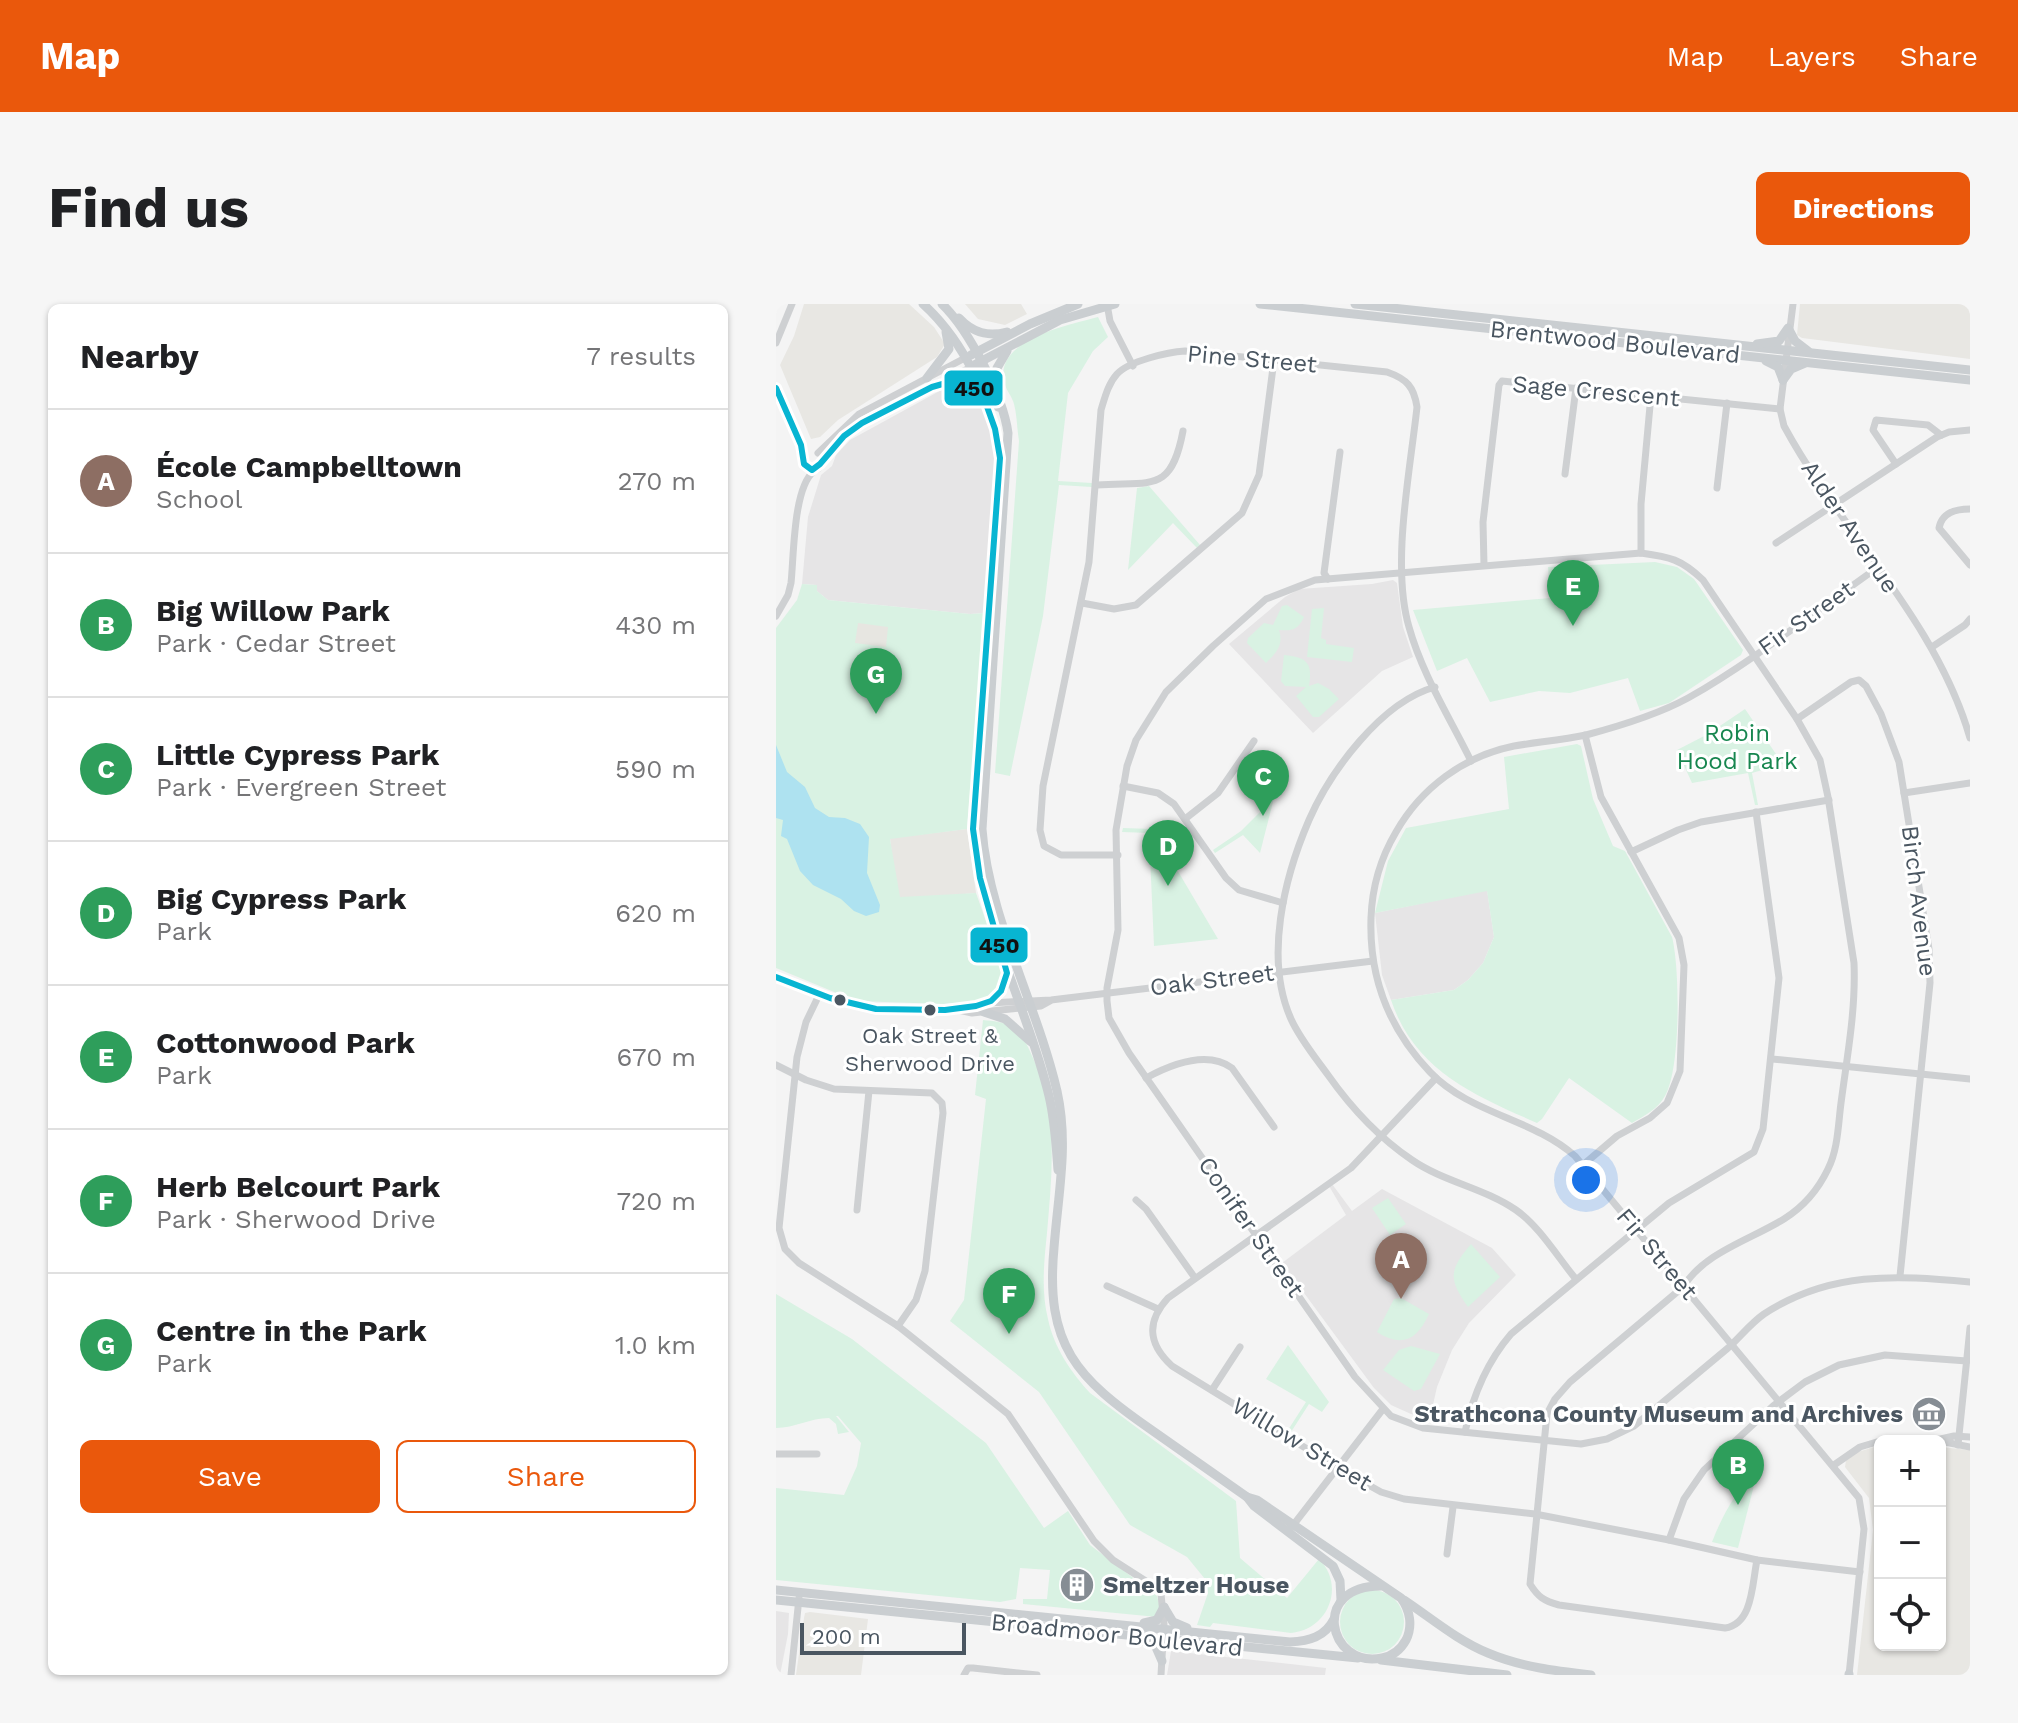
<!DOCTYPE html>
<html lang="en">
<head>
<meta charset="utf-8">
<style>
	body { margin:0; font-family:"Work Sans",sans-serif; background:#f6f6f6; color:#202124 }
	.controls { position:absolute; right:24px; bottom:24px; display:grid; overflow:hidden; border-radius:12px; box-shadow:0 2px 6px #0004 }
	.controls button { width:72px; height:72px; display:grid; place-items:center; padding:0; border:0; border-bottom:2px solid #e0e0e0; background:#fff; color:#202124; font:40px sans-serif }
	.scale { position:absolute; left:24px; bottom:20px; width:166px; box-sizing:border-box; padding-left:8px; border:4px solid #4a5661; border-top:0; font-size:22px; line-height:28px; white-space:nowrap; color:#4a5661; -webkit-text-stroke:6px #fff; paint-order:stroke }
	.you { position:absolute; left:810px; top:876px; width:28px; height:28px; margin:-20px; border:6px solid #fff; border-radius:50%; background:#1a73e8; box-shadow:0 0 0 12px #1a73e833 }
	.badge { display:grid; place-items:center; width:52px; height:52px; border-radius:50%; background:#ea580c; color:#fff; font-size:26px; font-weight:700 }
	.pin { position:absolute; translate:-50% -66px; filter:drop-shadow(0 2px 4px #0008) }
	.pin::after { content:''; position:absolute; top:42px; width:28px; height:24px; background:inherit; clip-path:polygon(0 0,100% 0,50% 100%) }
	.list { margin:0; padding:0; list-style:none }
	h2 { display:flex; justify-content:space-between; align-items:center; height:104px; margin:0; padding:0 32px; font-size:34px }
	h2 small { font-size:26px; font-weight:400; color:#757577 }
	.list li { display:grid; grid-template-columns:52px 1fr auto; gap:24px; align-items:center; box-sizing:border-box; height:144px; padding:0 32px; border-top:2px solid #e0e0e0 }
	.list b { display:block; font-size:30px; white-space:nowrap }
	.list p { margin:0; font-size:26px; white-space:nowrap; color:#757577 }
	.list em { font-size:26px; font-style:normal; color:#757577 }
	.actions { display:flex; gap:16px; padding:24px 32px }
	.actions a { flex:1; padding:18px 0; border:2px solid #ea580c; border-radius:12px; text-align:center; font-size:28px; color:#ea580c }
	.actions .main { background:#ea580c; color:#fff }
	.icon { flex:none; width:44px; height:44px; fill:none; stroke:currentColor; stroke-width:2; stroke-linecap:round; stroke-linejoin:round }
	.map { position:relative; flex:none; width:1194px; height:1371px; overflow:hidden; border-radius:12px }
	header { display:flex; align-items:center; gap:48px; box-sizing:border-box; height:112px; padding:0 40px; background:#ea580c; color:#fff }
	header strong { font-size:38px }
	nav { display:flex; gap:44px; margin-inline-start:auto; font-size:28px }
	.intro { display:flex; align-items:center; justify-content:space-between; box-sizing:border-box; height:192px; padding:0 48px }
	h1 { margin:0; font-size:56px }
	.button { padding:20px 36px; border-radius:12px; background:#ea580c; color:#fff; font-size:28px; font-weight:700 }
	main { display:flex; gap:48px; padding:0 48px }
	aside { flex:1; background:#fff; border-radius:12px; box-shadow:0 2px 6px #0004 }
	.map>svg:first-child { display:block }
	.commercial { fill:#e8e7e3 }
	.education { fill:#e6e5e6 }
	.green { fill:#d9f2e3 }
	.sand { fill:#e7e6e1 }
	.water { fill:#aee2f0 }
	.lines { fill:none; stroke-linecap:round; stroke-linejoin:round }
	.minor { stroke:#ced0d2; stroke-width:7 }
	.major { stroke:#caced1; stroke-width:9 }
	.bus-1-casing { stroke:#fff; stroke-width:12 }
	.bus-1 { stroke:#08b5d2; stroke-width:6 }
	.bus-dot { fill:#4a5661; stroke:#fff; stroke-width:3 }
	.labels { text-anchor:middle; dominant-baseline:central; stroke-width:6; stroke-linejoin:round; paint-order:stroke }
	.bus-label { font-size:22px; fill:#4a5661; stroke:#fff }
	.street-label { font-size:24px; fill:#4a5661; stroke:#fff }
	.park-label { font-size:24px; fill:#17864f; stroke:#fff }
	.poi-label { font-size:24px; font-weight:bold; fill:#4a5661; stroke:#fff; text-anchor:end }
	.line-badge { stroke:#fff; stroke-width:3 }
	.pale-badge-label { font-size:22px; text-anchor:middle; font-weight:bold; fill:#111 }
</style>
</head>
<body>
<header>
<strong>Map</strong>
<nav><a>Map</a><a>Layers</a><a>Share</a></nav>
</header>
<div class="intro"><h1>Find us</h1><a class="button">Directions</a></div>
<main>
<aside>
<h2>Nearby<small>7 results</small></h2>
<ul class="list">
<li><span class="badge" style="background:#8d6e63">A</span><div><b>École Campbelltown</b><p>School</p></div><em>270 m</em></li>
<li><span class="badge" style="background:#2e9e5b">B</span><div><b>Big Willow Park</b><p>Park · Cedar Street</p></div><em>430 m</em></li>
<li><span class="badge" style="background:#2e9e5b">C</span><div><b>Little Cypress Park</b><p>Park · Evergreen Street</p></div><em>590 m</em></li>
<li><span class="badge" style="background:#2e9e5b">D</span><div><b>Big Cypress Park</b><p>Park</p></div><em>620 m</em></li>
<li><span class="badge" style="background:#2e9e5b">E</span><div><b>Cottonwood Park</b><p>Park</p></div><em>670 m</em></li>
<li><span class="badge" style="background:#2e9e5b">F</span><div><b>Herb Belcourt Park</b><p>Park · Sherwood Drive</p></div><em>720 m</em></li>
<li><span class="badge" style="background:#2e9e5b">G</span><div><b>Centre in the Park</b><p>Park</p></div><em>1.0 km</em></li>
</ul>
<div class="actions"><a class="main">Save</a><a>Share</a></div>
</aside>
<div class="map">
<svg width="1194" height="1371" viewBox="0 0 1194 1371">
	<rect width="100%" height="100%" fill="#f4f4f4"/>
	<g class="commercial">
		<path d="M28 0H133L158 23 169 40 161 53 62 116 44 133 35 135 4 61 18 32Z"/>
		<path d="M189 0H245L251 10 229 21 202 15Z"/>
		<path d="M1024 0H1194V55L1026 34 1021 31Z"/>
		<path d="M191 525 200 589 121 596 114 534Z"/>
		<path d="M1104 1141V1341H1164V1143L1194 1146V1371H1081L1097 1226 1093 1194 1069 1163 1070 1157 1082 1148Z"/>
		<path d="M34 1308 92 1315 85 1371H20L28 1314 29 1309Z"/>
	</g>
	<g class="education">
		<path d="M169 84H191L200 89 214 117 219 164 209 309 194 310 52 296 41 287V281L26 280 32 213 45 171 56 162 60 151 74 136Z"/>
		<path d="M617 276 621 279 627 323 637 353 606 367 537 429 453 340 509 293 523 285 596 280Z"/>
		<path d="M711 586 718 633 707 659 692 676 678 686 615 696 606 671 599 609Z"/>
		<path d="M556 880 576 907 606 885 716 944 740 971 693 1019 676 1046 661 1083 654 1114 635 1110 615 1101 598 1084 506 959 570 911 553 882Z"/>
		<path d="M0 1307 13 1309 12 1330 4 1371H0Z"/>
		<path d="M395 1347 550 1364 549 1371H391Z"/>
	</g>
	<g class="green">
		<path d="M322 13 332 33 317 47 292 89 282 177 316 179V183L283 181 267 312 234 472 219 469 243 137C241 125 241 111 238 100 236 92 229 85 228 77 219 35 293 21 322 13Z"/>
		<path d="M373 182 424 241 421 244 397 219 352 266 361 184Z"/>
		<path d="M879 258 901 263 918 275 967 346 965 351 893 399 864 407 852 374 794 389 763 387 714 398 691 354 661 367 637 306 774 294 772 263Z"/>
		<path d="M26 280 41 281V287L52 296 194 310 209 309 191 525 114 535 124 593 200 589 228 668 224 682 217 691 206 697 167 700 80 697 0 664V324L21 296Z"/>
		<path d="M511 301 528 313C522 326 516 327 503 326 508 341 500 349 490 359L471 339 472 334 488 319 497 321 506 302Z"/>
		<path d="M548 304 545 334 550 336V340L578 344 576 358 531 353 536 305Z"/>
		<path d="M508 351C531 353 537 359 533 382L542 379 553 385 563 395 543 413H537L520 392 530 383 509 382 505 377Z"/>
		<path d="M969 405 1007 460 976 469 982 501H979L972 469 916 479 901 446 932 430Z"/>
		<path d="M801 440 805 442 817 495 837 542 849 547 896 633C904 663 905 765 889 792 882 805 868 812 856 819L793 774 766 815 761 819C698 791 639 767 615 696L678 686 692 676 707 659 718 633 711 587 599 609 612 557 630 524 733 505 728 453Z"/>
		<path d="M498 494 484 549 467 531 439 549 437 546 465 527Z"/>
		<path d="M347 524 377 525 442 635 378 642 373 529 346 528Z"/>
		<path d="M207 716C217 717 228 718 237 723 246 729 253 744 257 754 283 810 276 870 271 929 268 958 265 987 272 1015 278 1044 295 1068 314 1089L460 1197 464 1254 511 1294 543 1255C570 1282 552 1326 515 1329L437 1319 434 1323 421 1321 432 1289 429 1275 411 1253 354 1221 263 1088 174 1017 188 996 210 795 199 791Z"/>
		<path d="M612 894 630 920 614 931 596 904Z"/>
		<path d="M695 940 724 973 692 1003C672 975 673 966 695 940Z"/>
		<path d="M0 990 76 1035 210 1139 268 1224 292 1207 314 1241 381 1292 384 1303 381 1313 247 1300V1295H271L274 1266 244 1264 240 1295 224 1298 0 1276V1184L68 1191 81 1162 85 1139 62 1112H60L73 1128 62 1130 60 1120 53 1114C34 1114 19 1124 0 1124Z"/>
		<path d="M625 994 653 1010C641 1036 626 1044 601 1028L618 995Z"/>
		<path d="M512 1041 553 1098 546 1108 533 1100 515 1128 512 1126 530 1098 490 1075Z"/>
		<path d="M635 1042 664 1050 645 1085 638 1087 607 1066 623 1046Z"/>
		<path d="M982 1166 962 1244 936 1238C947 1210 960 1186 982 1166Z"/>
		<circle cx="596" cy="1318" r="32"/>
	</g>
	<path class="sand" d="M82 319 112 323 110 343 79 339Z"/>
	<path class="water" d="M0 441 11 468 29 483 39 504 53 513 69 514 84 520 93 533 91 569 104 601 103 608 90 612 78 607 65 595 37 581 24 567 11 535 5 532 7 516 0 514Z"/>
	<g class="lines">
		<g class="minor">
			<path d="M331 0 334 17 357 62"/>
			<path d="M1017 0 1004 105 1008 122C1066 229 1160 316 1194 434"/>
			<path d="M0 39 16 0"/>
			<path d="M0 84 25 141 28 160 32 165H42L59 141 86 119 193 64"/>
			<path d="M42 149 83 110 189 54"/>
			<path d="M1120 160 1097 126 1100 116 1152 121 1165 131"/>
			<path d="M789 170 800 84"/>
			<path d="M321 181C376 177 395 190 407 127"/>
			<path d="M941 184 951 99"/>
			<path d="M1194 205C1180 205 1166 208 1163 224L1194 261"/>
			<path d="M1000 239 1161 133 1173 128 1194 126"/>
			<path d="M865 249V200L875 91"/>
			<path d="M708 261 707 218 723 81 726 77 1004 105"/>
			<path d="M552 275 548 269 564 148"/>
			<path d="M306 299 338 305 360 301 466 209 483 171 498 56"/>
			<path d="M0 312 12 291 15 279C18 252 17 184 38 167"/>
			<path d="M1156 343 1189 321 1194 315"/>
			<path d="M659 383C605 398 554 468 533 516 508 574 488 655 515 715 524 735 539 753 552 771 576 805 602 833 636 856 668 878 708 884 740 906 763 922 781 952 799 974"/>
			<path d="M1021 415 1075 378 1083 376 1090 382 1105 410 1123 458 1153 645 1154 679 1124 972"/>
			<path d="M347 482 382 489 398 500 450 574 463 586 507 599"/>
			<path d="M1128 489 1194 479"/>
			<path d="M409 515 442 489 478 437"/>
			<path d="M855 548 902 526 925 518 1053 496"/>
			<path d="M342 551H285L268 542 264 526 267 482 313 258 325 106C329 93 332 80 341 70 353 57 392 48 409 47L611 68C631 75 638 83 641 103 634 168 615 261 633 323 646 370 674 414 695 457"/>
			<path d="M0 673 43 691 91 704 178 705 196 709 265 702 274 697"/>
			<path d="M43 691 30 718 21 753 3 924 9 945 23 959 122 1022 232 1110 318 1237 337 1256 376 1281 385 1290 388 1320 385 1371"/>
			<path d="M183 705 213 699 275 696 597 657"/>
			<path d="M996 755 1194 775"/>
			<path d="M0 761 30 776 58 785 156 789 166 799 167 809 149 967 140 996 122 1022"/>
			<path d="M370 774C394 761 431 746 456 764L498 823"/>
			<path d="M660 774 575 864 392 994C370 1018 372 1040 396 1062L562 1164 605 1188 628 1195 759 1210 893 1236 981 1256 1084 1268"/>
			<path d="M807 861 841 832 874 814 891 799 904 767 908 661 903 634 825 493 809 431"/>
			<path d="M360 896 370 905 419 974"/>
			<path d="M81 906 93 787"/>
			<path d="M331 982 382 1005"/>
			<path d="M436 1086 464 1043"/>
			<path d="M689 1128C697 1091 710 1059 735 1030L893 899 978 848 987 825 1003 674 980 508"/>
			<path d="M1160 1136 1178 1132 1194 1133"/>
			<path d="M1105 1137H1164"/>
			<path d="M1164 1137 1194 1143"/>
			<path d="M1182 1141 1194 1024"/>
			<path d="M0 1150H41"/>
			<path d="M1058 1161 1084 1143 1104 1137"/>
			<path d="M515 1224 607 1105"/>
			<path d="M893 1236 908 1195 928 1166 997 1102 1029 1078 1063 1061 1109 1051 1191 1057"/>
			<path d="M671 1250 677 1203"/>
			<path d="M981 1256C976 1280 977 1320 949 1324L783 1301C768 1297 762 1293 754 1280L771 1110 779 1095 794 1078 907 983C929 948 974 936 1008 915 1027 903 1042 886 1052 865 1062 845 1062 822 1065 799 1071 753 1080 706 1078 659L1052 493 1044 456 1021 415 927 276C905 255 894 253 865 249L539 276 490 295 437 342 390 388 360 436 351 462 340 526 342 626 331 684V697L333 714 353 749 579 1073 615 1112 647 1124 805 1140 831 1135 858 1122C890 1096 921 1070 952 1044 964 1033 975 1019 988 1010 1054 967 1120 971 1194 978"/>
			<path d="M15 1371 23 1294"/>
			<path d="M188 1371 192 1364H197L261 1371"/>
			<path d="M1073 1371 1088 1225 1083 1194 799 852C756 814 694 810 654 768 613 725 593 673 595 614 596 584 604 555 620 528 645 484 688 452 738 442 762 438 786 436 810 431 844 422 881 411 912 394 976 358 1041 306 1101 264"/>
		</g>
		<g class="major">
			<path d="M147 0C187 36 219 101 224 154L199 500C193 602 250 695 273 792 279 817 280 841 282 866"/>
			<path d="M166 0C193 26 227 92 232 129L206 525C212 611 261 701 281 787 293 841 282 890 278 944 269 1041 300 1074 377 1127 408 1149 440 1171 471 1193L481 1196 625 1294C634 1306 637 1322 630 1336 625 1345 617 1352 606 1354 552 1365 533 1280 607 1282"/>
			<path d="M484 0 1194 76"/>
			<path d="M579 0 1194 66"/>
			<path d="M183 14C197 29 212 33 231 28"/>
			<path d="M981 40 1003 37 1012 24 1019 37 1032 47"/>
			<path d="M195 51 254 20 302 0"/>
			<path d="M990 57 1002 63 1007 76"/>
			<path d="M200 60 284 16 339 0"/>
			<path d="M200 64 222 103"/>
			<path d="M151 74 173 45 170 28"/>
			<path d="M1007 76 1015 65 1029 59"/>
			<path d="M162 80 189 79 203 89"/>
			<path d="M221 84V64L231 47"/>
			<path d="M213 699 228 683 231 668"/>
			<path d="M208 708 229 715 255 738"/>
			<path d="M471 1193 478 1202 557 1262 564 1277 565 1296"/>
			<path d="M0 1286 514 1338C533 1337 549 1333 558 1315"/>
			<path d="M0 1296 582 1354"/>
			<path d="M628 1296C655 1314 682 1337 712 1349 745 1363 780 1367 815 1371"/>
			<path d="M388 1303 397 1318 411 1324"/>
			<path d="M368 1319 381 1316 388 1303"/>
			<path d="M369 1338 379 1341 386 1357"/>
			<path d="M605 1356 731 1371"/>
			<path d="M1073 1371V1370"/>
		</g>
		<g class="bus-1-casing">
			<path id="bus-1" d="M0 84 25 141 28 160 36 166 44 160 68 132 86 119 156 83 177 77 191 79 201 86 209 97 219 125 224 154 197 525 204 574 231 669 225 687 215 697 200 702 169 706 100 705 54 694 0 673"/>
		</g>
		<use href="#bus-1" class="bus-1"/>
	</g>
	<defs>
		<g id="museum-disc" transform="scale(1.8)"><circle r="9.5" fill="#868d94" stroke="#fff"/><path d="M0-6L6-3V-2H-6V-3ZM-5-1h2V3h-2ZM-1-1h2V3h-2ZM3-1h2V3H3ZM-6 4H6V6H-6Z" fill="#fff"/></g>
		<g id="building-disc" transform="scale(1.8)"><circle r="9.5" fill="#868d94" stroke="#fff"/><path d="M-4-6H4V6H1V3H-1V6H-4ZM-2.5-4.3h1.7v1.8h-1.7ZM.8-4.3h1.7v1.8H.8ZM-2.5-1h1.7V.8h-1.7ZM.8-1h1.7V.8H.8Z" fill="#fff"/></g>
	</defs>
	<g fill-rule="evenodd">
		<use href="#museum-disc" x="1153" y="1110"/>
		<use href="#building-disc" x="301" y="1281"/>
	</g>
	<g class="bus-dot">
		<circle cx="64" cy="696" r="7"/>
		<circle cx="154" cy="706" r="7"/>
	</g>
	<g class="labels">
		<g class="bus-label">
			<text x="154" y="731">Oak Street &amp;<tspan x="154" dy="28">Sherwood Drive</tspan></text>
		</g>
		<g class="street-label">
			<text transform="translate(839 38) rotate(6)">Brentwood Boulevard</text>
			<text transform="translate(476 55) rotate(5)">Pine Street</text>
			<text transform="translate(820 87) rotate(5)">Sage Crescent</text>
			<text transform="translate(1074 223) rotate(56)">Alder Avenue</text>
			<text transform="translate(1030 314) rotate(-35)">Fir Street</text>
			<text transform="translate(1143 597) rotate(83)">Birch Avenue</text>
			<text transform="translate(436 676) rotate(-7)">Oak Street</text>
			<text transform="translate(475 923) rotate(55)">Conifer Street</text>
			<text transform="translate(881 950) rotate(50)">Fir Street</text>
			<text transform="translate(526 1140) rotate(31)">Willow Street</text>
			<text transform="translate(341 1331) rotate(6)">Broadmoor Boulevard</text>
		</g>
		<g class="park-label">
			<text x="961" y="429">Robin<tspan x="961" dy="28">Hood Park</tspan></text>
		</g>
		<g class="poi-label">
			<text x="1127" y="1110">Strathcona County Museum and Archives</text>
			<text x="327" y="1281" text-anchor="start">Smeltzer House</text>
		</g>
	</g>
	<g class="line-badge">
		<rect x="167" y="65" width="61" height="38" rx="8" fill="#08b5d2"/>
		<rect x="193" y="622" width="60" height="38" rx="8" fill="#08b5d2"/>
	</g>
	<g class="pale-badge-label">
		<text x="198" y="92">450</text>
		<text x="223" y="649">450</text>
	</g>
</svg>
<div class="controls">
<button>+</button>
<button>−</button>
<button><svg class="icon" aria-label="locate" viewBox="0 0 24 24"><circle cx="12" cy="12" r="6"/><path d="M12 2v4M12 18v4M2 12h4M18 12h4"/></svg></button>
</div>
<div class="scale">200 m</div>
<div class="you"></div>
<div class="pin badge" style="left:625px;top:995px;background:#8d6e63">A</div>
<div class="pin badge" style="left:962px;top:1201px;background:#2e9e5b">B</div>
<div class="pin badge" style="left:487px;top:512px;background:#2e9e5b">C</div>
<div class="pin badge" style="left:392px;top:582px;background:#2e9e5b">D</div>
<div class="pin badge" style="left:797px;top:322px;background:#2e9e5b">E</div>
<div class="pin badge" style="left:233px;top:1030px;background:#2e9e5b">F</div>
<div class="pin badge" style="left:100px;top:410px;background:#2e9e5b">G</div>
</div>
</main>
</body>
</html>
